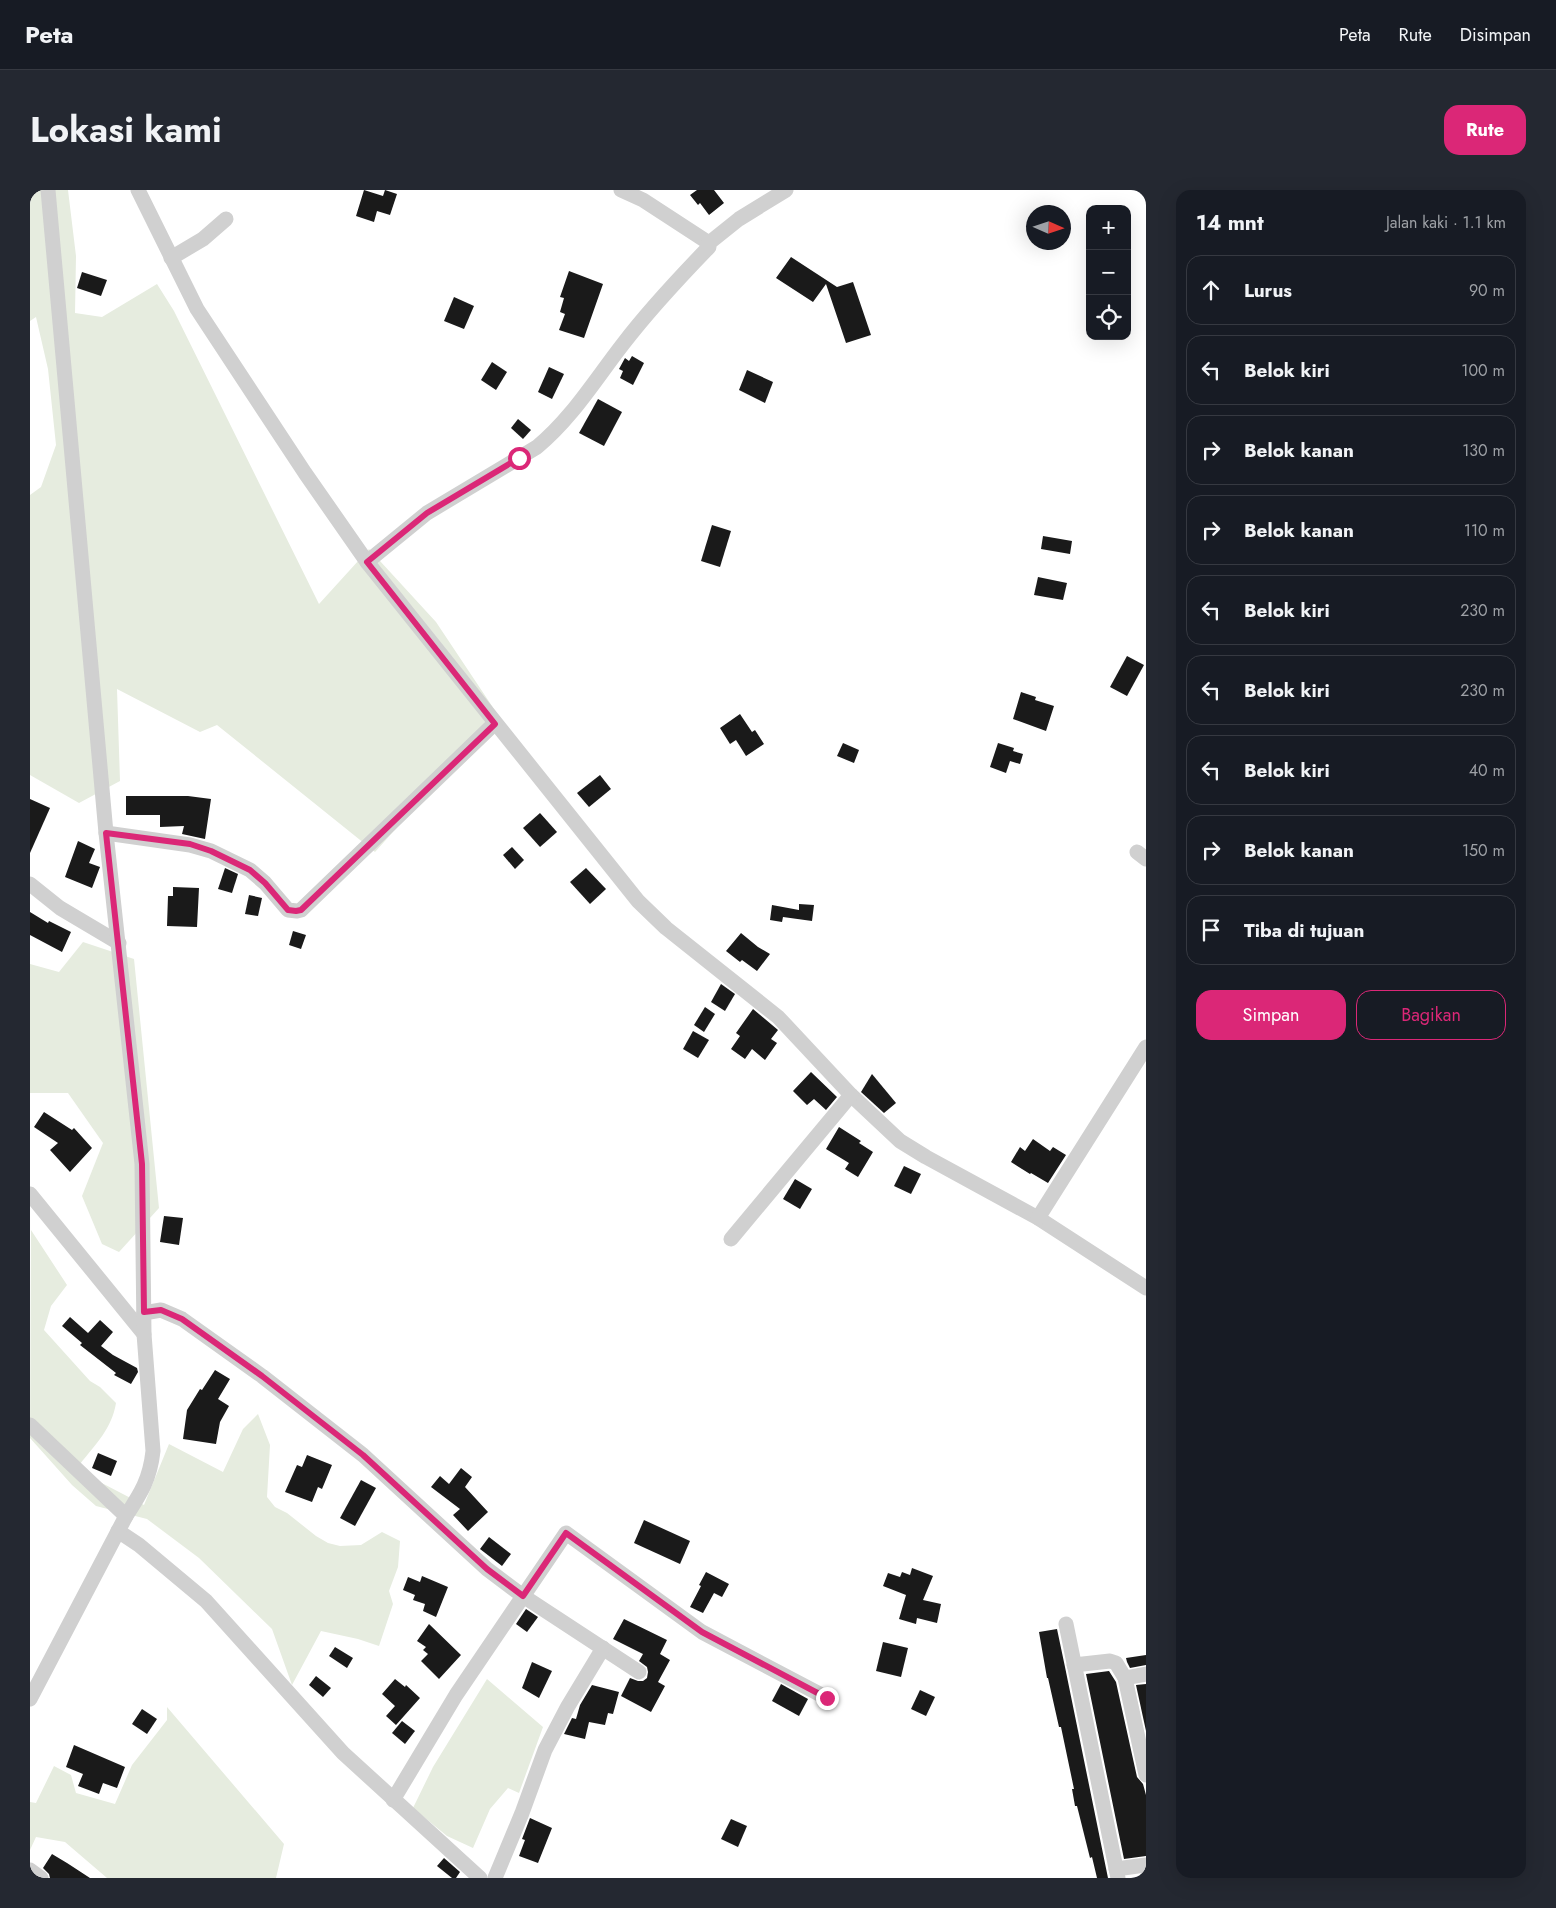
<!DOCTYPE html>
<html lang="id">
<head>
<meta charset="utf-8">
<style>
	body { margin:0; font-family:Jost,sans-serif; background:#242831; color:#f1f3f6 }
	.controls { position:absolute; right:15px; top:15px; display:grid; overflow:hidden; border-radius:10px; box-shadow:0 5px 20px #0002 }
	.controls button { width:45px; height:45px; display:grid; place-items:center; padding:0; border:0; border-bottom:1px solid #363941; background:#171b24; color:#f1f3f6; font:25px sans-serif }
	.compass { position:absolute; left:996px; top:15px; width:45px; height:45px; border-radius:50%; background:#171b24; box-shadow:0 5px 20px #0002; rotate:93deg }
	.stop { position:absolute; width:15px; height:15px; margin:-11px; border:4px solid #db2777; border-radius:50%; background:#fff }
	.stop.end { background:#db2777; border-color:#fff; box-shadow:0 1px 5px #0008 }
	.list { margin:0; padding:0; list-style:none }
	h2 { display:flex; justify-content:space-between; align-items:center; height:65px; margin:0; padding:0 20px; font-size:21px }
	h2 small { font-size:16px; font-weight:400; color:#9ea1a6 }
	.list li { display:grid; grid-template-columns:32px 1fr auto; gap:15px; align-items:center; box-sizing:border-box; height:70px; margin:0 10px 10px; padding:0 10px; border:1px solid #363941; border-radius:15px }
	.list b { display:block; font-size:19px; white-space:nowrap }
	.list em { font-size:16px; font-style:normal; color:#9ea1a6 }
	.actions { display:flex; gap:10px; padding:15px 20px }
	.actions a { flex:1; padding:11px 0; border:1px solid #db2777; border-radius:15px; text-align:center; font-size:18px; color:#db2777 }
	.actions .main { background:#db2777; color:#fff }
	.icon { flex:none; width:28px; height:28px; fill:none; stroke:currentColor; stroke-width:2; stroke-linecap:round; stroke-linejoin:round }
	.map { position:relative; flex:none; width:1116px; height:1688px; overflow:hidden; border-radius:15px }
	header { display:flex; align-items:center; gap:30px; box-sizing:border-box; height:70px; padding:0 25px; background:#171b24; border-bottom:1px solid #363941 }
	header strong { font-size:24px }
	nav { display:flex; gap:28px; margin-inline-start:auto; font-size:18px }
	.intro { display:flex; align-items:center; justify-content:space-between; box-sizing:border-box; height:120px; padding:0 30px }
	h1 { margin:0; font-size:35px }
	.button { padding:12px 22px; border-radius:15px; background:#db2777; color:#fff; font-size:18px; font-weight:700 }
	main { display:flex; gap:30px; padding:0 30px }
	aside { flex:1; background:#171b24; border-radius:15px; box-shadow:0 5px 20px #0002 }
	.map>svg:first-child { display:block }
	.green { fill:#e6ecdf }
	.building { fill:#1a1a1a }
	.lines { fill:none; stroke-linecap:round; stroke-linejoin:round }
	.minor { stroke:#d0d0d0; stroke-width:15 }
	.route { stroke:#db2777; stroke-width:6 }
</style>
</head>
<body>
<header>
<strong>Peta</strong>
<nav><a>Peta</a><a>Rute</a><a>Disimpan</a></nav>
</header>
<div class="intro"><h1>Lokasi kami</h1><a class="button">Rute</a></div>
<main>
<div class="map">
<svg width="1116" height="1688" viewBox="0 0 1116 1688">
	<rect width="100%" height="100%" fill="#fff"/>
	<g class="green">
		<path d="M0 0H38L46 66 45 123 72 127 127 94 144 121 289 414 339 359 406 432 468 525 345 662 187 535 170 542 87 499 90 591 49 613 0 585V305L11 297 26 255 18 179 6 127 0 131Z"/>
		<path d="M53 752 104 769 129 1018 89 1062 72 1054 52 1006 73 953 38 903H0V774L29 782Z"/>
		<path d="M1 1040 37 1095 21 1116 14 1140 60 1191 70 1197 86 1213C82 1238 66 1254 50 1274L66 1290 114 1315 139 1254 193 1282 213 1239 228 1224 240 1255 237 1307 245 1317 257 1323 286 1346 298 1353 310 1356 331 1355 352 1342 370 1351 368 1377 359 1401 363 1414 349 1456 328 1449 291 1441 262 1495 242 1439 169 1368 117 1329 66 1316 42 1295 0 1248Z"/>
		<path d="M457 1489 513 1537 489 1603 478 1598 460 1619 443 1658 417 1646 383 1618 403 1577Z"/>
		<path d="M137 1517 254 1654 246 1688H77L35 1652 6 1647 0 1660V1612L6 1613 24 1576 41 1585 46 1603 85 1614 102 1575 137 1530Z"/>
	</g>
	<g class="building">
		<path d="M334 0 353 6 355 0 367 4 360 25 347 21 344 32 326 26Z"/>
		<path d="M667 0H684L694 13 679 25 670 13 668 15 660 5Z"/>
		<path d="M761 67 807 97 823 92 841 145 816 153 796 94 783 112 746 88Z"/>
		<path d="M539 81 573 94 554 148 529 140 535 124 530 122 534 108 530 107Z"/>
		<path d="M52 82 77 90 71 106 47 98Z"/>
		<path d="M424 107 444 116 434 139 414 131Z"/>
		<path d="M602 166 614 173 603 195 590 188 593 181 589 179 595 168 599 171Z"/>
		<path d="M462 172 477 182 466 200 451 190Z"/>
		<path d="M519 177 534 184 522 209 508 202Z"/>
		<path d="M717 180 743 192 735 213 709 200Z"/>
		<path d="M568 209 592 222 574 256 549 243Z"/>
		<path d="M488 229 501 240 493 249 481 238Z"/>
		<path d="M682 335 701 341 690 377 671 371Z"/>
		<path d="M1013 346 1042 351 1040 364 1011 359Z"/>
		<path d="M1008 387 1037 393 1033 410 1004 405Z"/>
		<path d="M1097 466 1114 475 1097 506 1080 497Z"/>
		<path d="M991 502 1006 507 1005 510 1024 516 1016 541 983 529Z"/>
		<path d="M710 524 722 542 725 540 734 554 716 566 706 550 700 554 690 538Z"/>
		<path d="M813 553 829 560 824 573 807 566Z"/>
		<path d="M968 553 984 558 983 561 993 564 990 574 980 571 976 583 960 577Z"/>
		<path d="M570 585 581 599 559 617 547 603Z"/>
		<path d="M96 606H158L181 609 175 649 152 644 154 636 130 637V625H96Z"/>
		<path d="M0 609 20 618 0 663Z"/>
		<path d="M510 623 527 642 510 657 493 638Z"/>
		<path d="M48 651 65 659 59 673 70 677 62 698 35 687Z"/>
		<path d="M482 657 494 670 485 679 473 665Z"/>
		<path d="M195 678 208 684 202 703 188 699Z"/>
		<path d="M556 678 576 699 560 714 540 692Z"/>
		<path d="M143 697 169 698 167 737 137 736 138 706H143Z"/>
		<path d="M219 705 232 708 228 726 215 724Z"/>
		<path d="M769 714 784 715 782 731 753 727 752 732 740 730 742 715 769 720Z"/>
		<path d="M0 722 18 733 19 731 41 742 32 762 0 745Z"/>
		<path d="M263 741 276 745 271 759 259 755Z"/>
		<path d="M711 743 728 757 740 764 727 781 712 770 710 772 696 761Z"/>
		<path d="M691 794 705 804 695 821 681 812Z"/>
		<path d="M675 817 685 824 674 842 664 835Z"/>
		<path d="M723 819 748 840 741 849 747 853 735 870 722 859 715 869 701 859 710 846 706 843Z"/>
		<path d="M663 841 679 850 668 868 653 859Z"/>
		<path d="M781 882 807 907 796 920 784 909 777 915 763 901Z"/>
		<path d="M842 884 866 913 854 923 831 902Z"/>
		<path d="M14 922 42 940 44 938 62 958 40 982 20 960 28 953 4 937Z"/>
		<path d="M809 937 831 951 829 953 843 962 828 987 815 979 819 973 796 959Z"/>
		<path d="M1003 949 1020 961 1023 957 1036 965 1018 993 1001 983 1000 984 981 972 990 957 995 961Z"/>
		<path d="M874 976 891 984 881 1004 864 996Z"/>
		<path d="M765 989 782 999 770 1019 753 1009Z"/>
		<path d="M134 1026 153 1028 149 1055 130 1052Z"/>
		<path d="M40 1127 58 1143 70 1130 83 1142 71 1156 83 1165 107 1178 108 1182 101 1194 84 1185 86 1183 50 1155 52 1153 32 1136Z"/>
		<path d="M185 1180 200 1189 188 1209 199 1216 190 1232 186 1254 153 1249 157 1220 170 1199 172 1200Z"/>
		<path d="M68 1263 87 1271 81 1286 62 1278Z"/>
		<path d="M277 1265 302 1275 292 1299 288 1297 282 1312 255 1302 267 1275 272 1277Z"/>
		<path d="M431 1278 442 1287 435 1297 458 1322 438 1341 423 1325 430 1319 401 1297 410 1286 419 1294Z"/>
		<path d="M331 1290 346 1298 325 1336 310 1328Z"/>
		<path d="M614 1330 660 1351 650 1374 604 1353Z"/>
		<path d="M459 1347 481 1364 472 1376 450 1359Z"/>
		<path d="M882 1378 903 1386 893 1410 911 1414 907 1433 887 1428 886 1434 869 1429 876 1405 853 1396 858 1383 870 1387 872 1382 880 1385Z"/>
		<path d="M676 1382 699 1394 692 1407 684 1403 673 1423 660 1417 671 1396 669 1395Z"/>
		<path d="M392 1386 418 1397 406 1427 393 1421 395 1414 383 1410 385 1405 373 1400 378 1387 390 1392Z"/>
		<path d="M496 1419 508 1427 497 1442 486 1434Z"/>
		<path d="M594 1429 637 1450 630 1464 640 1470 628 1492 635 1496 621 1522 591 1506 600 1488 608 1491H613L617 1488 618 1482 617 1477 609 1471 613 1464 583 1449Z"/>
		<path d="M399 1434 431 1465 409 1489 391 1471 398 1464 393 1460 396 1457 387 1451Z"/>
		<path d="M1027 1439 1035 1477 1078 1688H1067L1062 1667 1060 1668 1047 1616H1045L1042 1599H1044L1031 1537H1029L1018 1488H1017L1009 1442Z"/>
		<path d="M853 1452 878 1458 871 1487 846 1481Z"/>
		<path d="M305 1457 323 1468 317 1478 299 1466Z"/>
		<path d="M1116 1465V1475L1100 1478 1097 1472 1096 1468Z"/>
		<path d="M502 1472 522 1481 509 1508 492 1498Z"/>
		<path d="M1079 1481 1086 1492 1107 1587 1113 1594 1116 1605V1666L1094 1669 1056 1484Z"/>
		<path d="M286 1486 301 1498 293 1507 279 1495Z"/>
		<path d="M365 1489 375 1497 376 1495 390 1508 366 1535 356 1526 365 1516 352 1504Z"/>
		<path d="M751 1494 778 1509 769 1526 742 1511Z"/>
		<path d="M1116 1494V1541L1106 1495Z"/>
		<path d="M562 1495 589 1502 583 1524 578 1523 575 1535 559 1532 555 1549 534 1544 542 1528 546 1529 550 1515Z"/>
		<path d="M890 1500 905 1507 896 1526 881 1519Z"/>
		<path d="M112 1519 127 1529 117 1544 102 1534Z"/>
		<path d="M372 1531 385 1541 375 1554 362 1543Z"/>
		<path d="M44 1555 95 1577 87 1598 73 1593 69 1604 48 1596 53 1584 36 1577Z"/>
		<path d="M500 1628 522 1638 508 1673 489 1666 495 1650 492 1649Z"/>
		<path d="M701 1629 717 1636 708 1657 691 1649Z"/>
		<path d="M22 1664 37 1673 60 1688H20L19 1684 13 1678Z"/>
		<path d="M414 1668 430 1682 426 1688H422L407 1676Z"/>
	</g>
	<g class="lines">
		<g class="minor">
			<path d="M108 0 167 119 275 283 337 372 608 711 636 738 748 827 821 905 870 951 896 967 1008 1028 1116 1098"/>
			<path d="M591 0 613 10 679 53"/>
			<path d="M141 68 173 49 196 29"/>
			<path d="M337 372 397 323 507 257C542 228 565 190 593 154 619 120 649 88 679 57V53L709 29 756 0"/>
			<path d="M76 643 160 655 181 661 220 680 235 693 258 720 267 721 271 720 465 533"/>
			<path d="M1107 662 1116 669"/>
			<path d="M0 694 30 718 89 753"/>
			<path d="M0 1004 114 1144"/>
			<path d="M1008 1028 1116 857"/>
			<path d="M701 1049 821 905"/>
			<path d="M114 1123 131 1120 152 1129 232 1186 333 1265 457 1379 493 1406 609 1482"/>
			<path d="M0 1235 96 1326"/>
			<path d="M88 1341 109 1355 176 1411 313 1563 450 1688"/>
			<path d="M1036 1434 1088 1688"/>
			<path d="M1044 1475 1080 1471 1086 1473 1095 1488 1116 1585"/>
			<path d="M1095 1488 1116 1484"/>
			<path d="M0 1509 96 1326C111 1303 120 1289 123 1261L114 1144 112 974 76 643 18 0"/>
			<path d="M363 1610 426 1505 536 1343 672 1442 797 1508"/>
			<path d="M1086 1679 1116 1675"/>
			<path d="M0 1680 11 1688"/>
			<path d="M465 1688 492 1623 515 1560 538 1516 573 1458"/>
		</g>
	</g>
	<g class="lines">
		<path class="route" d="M489 268 397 323 337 372 465 534 271 720 266 721 258 720 235 693 220 680 181 661 160 654 76 643 112 974 114 1122 131 1120 152 1129 232 1186 333 1265 457 1379 493 1406 536 1343 672 1442 797 1508"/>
	</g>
</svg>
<div class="controls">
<button>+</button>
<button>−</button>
<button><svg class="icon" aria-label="locate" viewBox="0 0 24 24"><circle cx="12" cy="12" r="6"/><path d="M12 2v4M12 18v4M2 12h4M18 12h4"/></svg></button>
</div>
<svg class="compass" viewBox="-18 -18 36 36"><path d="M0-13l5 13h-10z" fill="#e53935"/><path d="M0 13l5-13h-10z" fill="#9ea1a6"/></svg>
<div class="stop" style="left:489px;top:268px"></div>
<div class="stop end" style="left:797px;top:1508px"></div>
</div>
<aside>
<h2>14 mnt<small>Jalan kaki · 1.1 km</small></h2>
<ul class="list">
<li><svg class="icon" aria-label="ahead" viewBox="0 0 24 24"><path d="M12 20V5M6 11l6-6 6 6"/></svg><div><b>Lurus</b></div><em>90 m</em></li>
<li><svg class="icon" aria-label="left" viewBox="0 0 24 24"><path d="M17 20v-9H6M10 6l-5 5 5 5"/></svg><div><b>Belok kiri</b></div><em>100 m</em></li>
<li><svg class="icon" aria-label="right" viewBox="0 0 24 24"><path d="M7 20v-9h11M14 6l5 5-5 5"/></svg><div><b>Belok kanan</b></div><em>130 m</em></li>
<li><svg class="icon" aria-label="right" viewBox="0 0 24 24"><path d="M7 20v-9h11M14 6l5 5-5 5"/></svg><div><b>Belok kanan</b></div><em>110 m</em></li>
<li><svg class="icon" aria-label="left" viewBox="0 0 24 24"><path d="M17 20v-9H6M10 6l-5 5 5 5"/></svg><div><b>Belok kiri</b></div><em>230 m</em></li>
<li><svg class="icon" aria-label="left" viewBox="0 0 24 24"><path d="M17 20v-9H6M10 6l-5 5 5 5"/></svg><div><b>Belok kiri</b></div><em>230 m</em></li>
<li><svg class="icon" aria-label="left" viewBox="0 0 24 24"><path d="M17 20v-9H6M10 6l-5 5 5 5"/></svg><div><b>Belok kiri</b></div><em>40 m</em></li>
<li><svg class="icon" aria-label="right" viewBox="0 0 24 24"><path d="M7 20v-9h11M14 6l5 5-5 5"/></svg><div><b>Belok kanan</b></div><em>150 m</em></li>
<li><svg class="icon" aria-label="arrive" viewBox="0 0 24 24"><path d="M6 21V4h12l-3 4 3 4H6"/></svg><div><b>Tiba di tujuan</b></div></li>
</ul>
<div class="actions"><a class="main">Simpan</a><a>Bagikan</a></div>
</aside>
</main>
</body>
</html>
